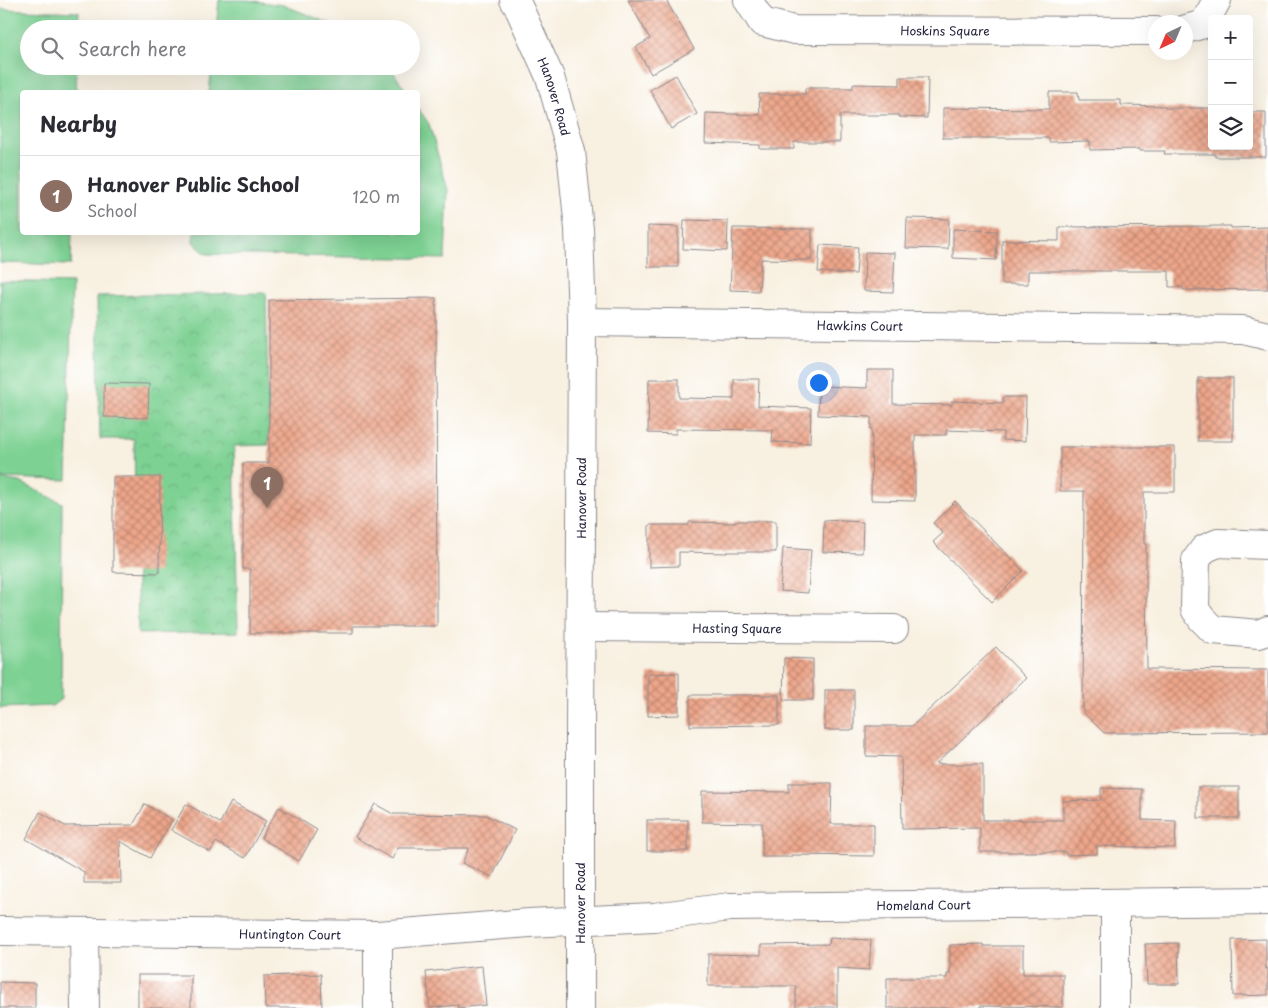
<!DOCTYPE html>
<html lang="en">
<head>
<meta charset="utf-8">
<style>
	body { margin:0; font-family:"Playpen Sans",sans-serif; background:#f7f7f7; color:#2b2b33 }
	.controls { position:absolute; right:15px; top:15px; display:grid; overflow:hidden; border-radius:5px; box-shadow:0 5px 20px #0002 }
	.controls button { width:45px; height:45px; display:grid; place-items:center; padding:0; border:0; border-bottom:1px solid #e1e1e2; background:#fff; color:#2b2b33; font:25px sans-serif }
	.compass { position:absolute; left:1148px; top:15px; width:45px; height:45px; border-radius:50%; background:#fff; box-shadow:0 5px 20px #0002; rotate:224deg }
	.you { position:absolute; left:818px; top:382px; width:18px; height:18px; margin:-12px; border:4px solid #fff; border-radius:50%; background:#1a73e8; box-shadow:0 0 0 8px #1a73e833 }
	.badge { display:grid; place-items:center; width:32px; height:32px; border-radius:50%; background:#2563eb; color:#fff; font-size:16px; font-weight:700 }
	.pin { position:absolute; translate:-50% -41px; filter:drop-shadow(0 1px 2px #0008) }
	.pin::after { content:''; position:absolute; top:26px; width:18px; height:15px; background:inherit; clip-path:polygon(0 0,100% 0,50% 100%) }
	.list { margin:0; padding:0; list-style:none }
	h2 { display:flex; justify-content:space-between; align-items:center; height:65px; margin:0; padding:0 20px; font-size:21px }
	h2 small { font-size:16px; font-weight:400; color:#7c7c81 }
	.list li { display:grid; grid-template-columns:32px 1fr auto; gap:15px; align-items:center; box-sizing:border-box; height:80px; padding:0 20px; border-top:1px solid #e1e1e2 }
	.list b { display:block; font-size:19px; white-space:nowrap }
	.list p { margin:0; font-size:16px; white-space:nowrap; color:#7c7c81 }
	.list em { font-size:16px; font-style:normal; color:#7c7c81 }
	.icon { flex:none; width:28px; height:28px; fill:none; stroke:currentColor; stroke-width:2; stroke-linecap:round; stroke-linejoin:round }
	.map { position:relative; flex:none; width:1268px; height:1008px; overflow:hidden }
	.search { position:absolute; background:#fff; box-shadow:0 5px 20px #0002; left:20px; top:20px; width:400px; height:55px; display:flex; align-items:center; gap:12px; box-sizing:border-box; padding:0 18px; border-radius:28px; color:#7c7c81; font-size:19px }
	.panel { position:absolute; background:#fff; box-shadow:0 5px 20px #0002; left:20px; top:90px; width:400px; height:145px; border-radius:5px }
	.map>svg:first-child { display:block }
	.park { fill:url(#park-crowns); stroke:#507a67 }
	.pitch { fill:#7dd193; stroke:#507a67 }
	.building { fill:url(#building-cross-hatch) }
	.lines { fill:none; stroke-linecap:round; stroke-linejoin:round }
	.minor-casing { stroke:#8d898e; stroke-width:30 }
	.minor { stroke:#fff; stroke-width:28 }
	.labels { text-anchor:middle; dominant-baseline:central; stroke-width:4; stroke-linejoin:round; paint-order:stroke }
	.street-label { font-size:12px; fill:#22223b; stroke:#fff }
</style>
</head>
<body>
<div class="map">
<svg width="1268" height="1008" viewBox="0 0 1268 1008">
	<defs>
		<pattern id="park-crowns" width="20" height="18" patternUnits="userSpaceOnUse" patternTransform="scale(1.25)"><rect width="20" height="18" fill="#7dd193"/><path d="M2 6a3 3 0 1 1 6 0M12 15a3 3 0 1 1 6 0" fill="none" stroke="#6cb380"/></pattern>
		<pattern id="building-cross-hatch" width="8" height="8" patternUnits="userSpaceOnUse" patternTransform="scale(1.25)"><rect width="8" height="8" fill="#eea68a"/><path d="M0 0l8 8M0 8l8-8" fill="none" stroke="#c08772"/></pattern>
	</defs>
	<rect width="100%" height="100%" fill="#fff"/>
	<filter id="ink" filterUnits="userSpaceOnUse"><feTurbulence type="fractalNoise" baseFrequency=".02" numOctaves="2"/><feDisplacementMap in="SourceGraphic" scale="10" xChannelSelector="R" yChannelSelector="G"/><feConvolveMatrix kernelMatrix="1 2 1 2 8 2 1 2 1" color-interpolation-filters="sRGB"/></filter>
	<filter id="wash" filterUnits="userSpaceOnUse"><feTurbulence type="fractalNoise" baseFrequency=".0096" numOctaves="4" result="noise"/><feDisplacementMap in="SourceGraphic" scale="20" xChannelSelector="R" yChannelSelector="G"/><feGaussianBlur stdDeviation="1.12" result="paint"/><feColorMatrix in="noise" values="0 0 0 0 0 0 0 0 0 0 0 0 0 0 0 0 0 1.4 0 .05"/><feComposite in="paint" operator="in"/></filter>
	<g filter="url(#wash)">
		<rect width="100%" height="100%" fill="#f8f0e0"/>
		<path class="park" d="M266 293 269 445 234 446 238 632 138 634 134 439H100L97 296Z"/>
		<g class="pitch">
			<path d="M219 0H247L283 5 334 25 339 29H216Z"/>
			<path d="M0 9 79 12 78 29H29V66H77L76 92H22V232L72 233 71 265 0 263Z"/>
			<path d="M212 66H389L407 92H209Z"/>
			<path d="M418 108 429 124 448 190 445 259 206 254 193 242 194 232H418Z"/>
			<path d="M0 281 72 283 67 480 0 478Z"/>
			<path d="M0 479 20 482 62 503 61 699 52 706 0 708Z"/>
		</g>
		<g id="blocks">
			<g class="building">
				<path d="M628 0H666L694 49 651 74 636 47 650 39Z"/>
				<path d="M676 75 697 114 671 129 650 90Z"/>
				<path d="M900 77H928L927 118 899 117V115H840V142H794V149H760V145L705 143 706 113 760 115 759 94H805V88H853V84L900 85Z"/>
				<path d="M1049 92H1078L1079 100H1121V105L1165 106V108H1212V146H1249V112H1266V157H1215V154H1164L1165 151H1140V149L1090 150V141L1049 142V138H943V108L1049 109Z"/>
				<path d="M907 218 949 219 948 249 906 248Z"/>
				<path d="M684 220 728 221 727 251 683 249Z"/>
				<path d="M648 226 678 227V267H648Z"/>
				<path d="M1231 226V228L1268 227V289L1183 290V287H1169V271H1028V284H1002V240L1059 241V227Z"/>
				<path d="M733 228 812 229V260L761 259 759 291 730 290Z"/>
				<path d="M953 229 997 231 996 260 953 258Z"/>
				<path d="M820 245 858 247 856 274 818 272Z"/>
				<path d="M865 252 895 253 893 292 864 291Z"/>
				<path d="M436 298 437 626H353V633H250V569H243V463H269V300Z"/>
				<path d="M867 370H893V404L952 405V401L1003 403V397H1026L1025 441 1003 440V432L946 430V435H915V501L871 500 872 429H871V417L818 415 819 386 867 388Z"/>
				<rect x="1198" y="378" width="35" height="63"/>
				<path d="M649 379H679V398L734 399V379H759L758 406 811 408 810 443 772 442 773 430 676 429V434L648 433Z"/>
				<path d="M104 383 149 384 148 418 104 417Z"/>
				<path d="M1060 447H1175V492H1144V544H1146V573L1147 669 1268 670V732L1104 733 1083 712 1084 491H1060Z"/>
				<path d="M113 477H160L159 573 113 572Z"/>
				<path d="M955 501 1023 571 992 602 933 542 943 533 933 523Z"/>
				<path d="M824 520 863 522 862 553 823 552Z"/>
				<path d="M734 521H776V552H727V553L679 552V566L649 567V525H689V522L734 523Z"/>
				<path d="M783 548 811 550 808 593 780 591Z"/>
				<path d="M996 647 1026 678 936 764H983V820H1063V801L1101 800V788L1142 789V820L1176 821 1175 848 1097 846V854L1066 855V852H980V828L902 829 901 757 866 756V726H912Z"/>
				<path d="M784 658 813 659V700H783Z"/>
				<path d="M679 673V715L648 716V674Z"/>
				<rect x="825" y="690" width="29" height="40"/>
				<path d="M690 695H779V725L690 726Z"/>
				<path d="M789 783H832L831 824H874V856L791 855V857H762V823L702 822V791L789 792Z"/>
				<rect x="1198" y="787" width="41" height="31"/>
				<path d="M231 802 266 821 245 858 216 842 210 852 171 830 186 804 220 823Z"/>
				<path d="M145 804 172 820 150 858 120 841 121 883H84V872L26 839 40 812 65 826 133 825Z"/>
				<path d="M375 804 393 814 486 815 515 830 492 877 462 863 469 848H398L392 859 355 837Z"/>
				<path d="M279 807 317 830 299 861 261 838Z"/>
				<rect x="647" y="820" width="41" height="31"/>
				<path d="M830 938 871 940 869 970 837 968V1007H796V986H708V954L761 955V945L829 944Z"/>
				<path d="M1266 939V969L1268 968V995L1233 996 1232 940Z"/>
				<path d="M1178 943 1179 984H1147L1145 944Z"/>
				<path d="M983 944V946H1023V974H1063V1007L980 1006V1008H887V978H947V974H950V945Z"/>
				<path d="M482 966 486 1005 458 1008V1005L430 1008 426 972Z"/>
				<path d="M321 974 322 1008H265L264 976Z"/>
				<rect x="138" y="975" width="53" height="33"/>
				<path d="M0 982 35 983V1008H0Z"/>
			</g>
		</g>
	</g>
	<g filter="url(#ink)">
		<use href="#blocks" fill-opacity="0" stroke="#8d898e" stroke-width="1"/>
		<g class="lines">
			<g class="minor-casing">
				<g id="minor">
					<path id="s1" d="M514 0 518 6 550 77 571 151 579 229 582 322 580 734V1008"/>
					<path id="s2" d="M748 0 762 22 794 30 1156 31"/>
					<path d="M1186 29 1204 24 1217 0"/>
					<path id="s3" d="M582 322 1243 330 1268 336"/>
					<path d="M1268 545 1218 543 1204 549 1196 560 1195 609 1202 619 1213 630 1259 634 1268 630"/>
					<path id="s4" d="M581 627 894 629"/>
					<path d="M1115 903V1008"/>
					<path id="s5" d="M0 931 378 935 529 923 654 917 730 907 1268 901"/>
					<path d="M84 932 85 1008"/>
					<path d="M378 1008V935"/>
				</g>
			</g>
			<use href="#minor" class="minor"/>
		</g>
	</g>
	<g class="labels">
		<g class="street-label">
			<text stroke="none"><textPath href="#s2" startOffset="210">Hoskins Square</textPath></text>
			<text stroke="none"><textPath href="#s1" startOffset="105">Hanover Road</textPath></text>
			<text stroke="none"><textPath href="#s3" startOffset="278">Hawkins Court</textPath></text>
			<text transform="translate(581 498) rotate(-90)">Hanover Road</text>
			<text stroke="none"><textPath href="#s4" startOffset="156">Hasting Square</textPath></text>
			<text transform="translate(580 903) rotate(-90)">Hanover Road</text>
			<text stroke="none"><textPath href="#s5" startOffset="925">Homeland Court</textPath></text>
			<text stroke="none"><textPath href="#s5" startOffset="290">Huntington Court</textPath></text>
		</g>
	</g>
</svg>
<div class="controls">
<button>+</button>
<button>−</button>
<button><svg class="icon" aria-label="layers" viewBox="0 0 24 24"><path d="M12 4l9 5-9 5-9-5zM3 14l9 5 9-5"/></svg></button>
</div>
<svg class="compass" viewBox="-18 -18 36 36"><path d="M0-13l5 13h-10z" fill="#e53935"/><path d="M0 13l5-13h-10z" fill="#7c7c81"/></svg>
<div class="you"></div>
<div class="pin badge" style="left:267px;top:508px;background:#8d6e63">1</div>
<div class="search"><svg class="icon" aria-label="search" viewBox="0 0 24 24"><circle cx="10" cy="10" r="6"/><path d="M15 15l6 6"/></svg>Search here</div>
<section class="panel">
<h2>Nearby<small></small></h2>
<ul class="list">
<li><span class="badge" style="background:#8d6e63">1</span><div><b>Hanover Public School</b><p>School</p></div><em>120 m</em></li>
</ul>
</section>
</div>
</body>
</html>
